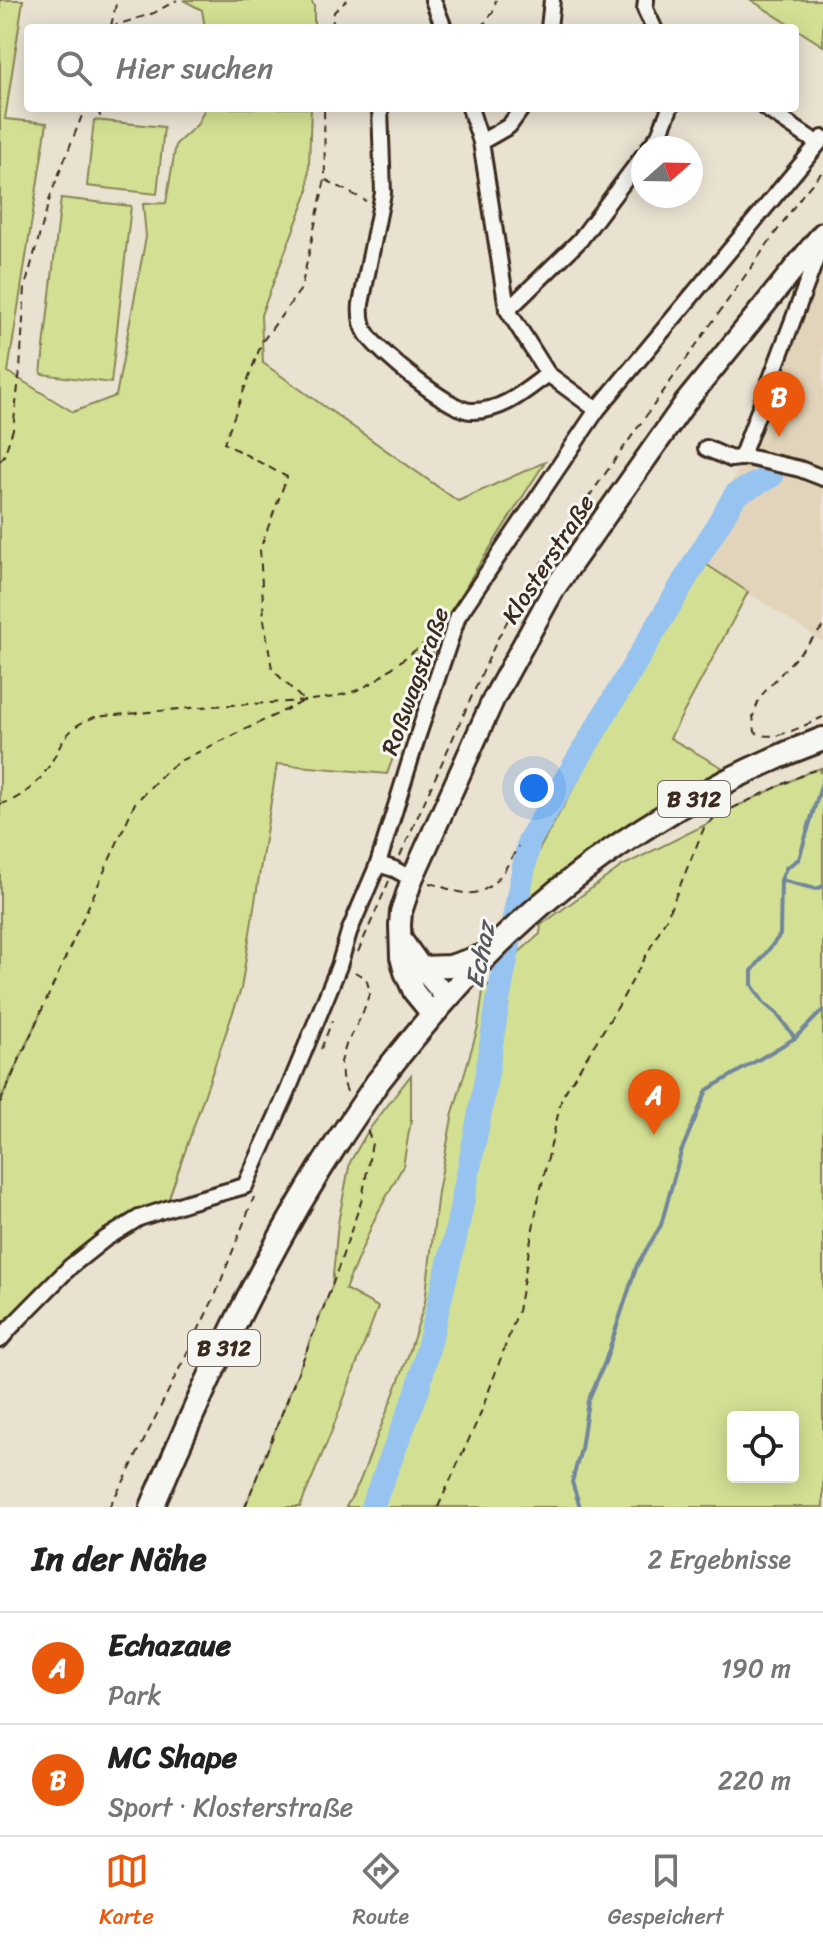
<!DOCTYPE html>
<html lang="de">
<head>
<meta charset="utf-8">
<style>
	body { margin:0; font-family:Sriracha,sans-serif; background:#f6f6f6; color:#222 }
	.controls { position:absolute; right:24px; bottom:24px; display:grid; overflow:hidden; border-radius:8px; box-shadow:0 4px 20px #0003 }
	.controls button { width:72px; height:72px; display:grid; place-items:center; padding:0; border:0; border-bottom:2px solid #e0e0e0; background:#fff; color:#222; font:40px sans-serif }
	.compass { position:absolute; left:631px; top:136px; width:72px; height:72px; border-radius:50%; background:#fff; box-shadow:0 4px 20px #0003; rotate:70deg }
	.you { position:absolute; left:534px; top:788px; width:28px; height:28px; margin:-20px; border:6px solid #fff; border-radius:50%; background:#1a73e8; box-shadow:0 0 0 12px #1a73e833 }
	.badge { display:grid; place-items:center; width:52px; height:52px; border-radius:50%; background:#ea580c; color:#fff; font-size:26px; font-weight:700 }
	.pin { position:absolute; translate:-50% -66px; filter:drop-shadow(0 2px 4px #0008) }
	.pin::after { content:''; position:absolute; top:42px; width:28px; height:24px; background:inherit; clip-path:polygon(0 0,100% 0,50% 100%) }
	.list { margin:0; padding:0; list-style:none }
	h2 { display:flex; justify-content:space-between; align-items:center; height:104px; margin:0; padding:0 32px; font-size:34px }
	h2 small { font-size:26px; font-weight:400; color:#767676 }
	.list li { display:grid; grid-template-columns:52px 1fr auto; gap:24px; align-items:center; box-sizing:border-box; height:112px; padding:0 32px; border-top:2px solid #e0e0e0 }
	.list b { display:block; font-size:30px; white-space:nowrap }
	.list p { margin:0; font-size:26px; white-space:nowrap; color:#767676 }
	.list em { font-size:26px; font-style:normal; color:#767676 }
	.icon { flex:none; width:44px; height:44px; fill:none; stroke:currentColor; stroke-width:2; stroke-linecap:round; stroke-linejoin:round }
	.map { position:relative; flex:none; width:823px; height:1507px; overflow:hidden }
	.search { position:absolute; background:#fff; box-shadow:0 4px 20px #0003; left:24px; right:24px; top:24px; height:88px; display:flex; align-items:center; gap:20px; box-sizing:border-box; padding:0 28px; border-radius:8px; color:#767676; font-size:30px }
	.sheet { height:328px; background:#fff }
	nav { display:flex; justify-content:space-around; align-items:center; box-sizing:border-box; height:112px; border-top:2px solid #e0e0e0; background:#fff; font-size:22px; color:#767676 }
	nav a { display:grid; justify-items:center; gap:4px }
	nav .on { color:#ea580c }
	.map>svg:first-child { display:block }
	.built { fill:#e2d4ba }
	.green { fill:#d3e093; stroke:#878558; stroke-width:2; fill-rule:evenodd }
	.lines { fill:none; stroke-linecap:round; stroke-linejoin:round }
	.stream { stroke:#72869c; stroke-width:4 }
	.river { stroke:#96c3f0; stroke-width:24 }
	.street-casing { stroke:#3b2a1e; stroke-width:20 }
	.secondary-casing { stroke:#3b2a1e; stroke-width:26 }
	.primary-casing { stroke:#3b2a1e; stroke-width:28 }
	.path { stroke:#3b2a1e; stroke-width:2; stroke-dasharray:8 6; stroke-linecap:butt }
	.street { stroke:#f6f6f2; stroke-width:14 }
	.secondary { stroke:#f6f6f2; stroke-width:20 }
	.primary { stroke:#f6f6f2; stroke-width:22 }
	.primary-bridge-casing { stroke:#3b2a1e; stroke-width:28; stroke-linecap:butt }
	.primary-bridge { stroke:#f6f6f2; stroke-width:22 }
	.labels { text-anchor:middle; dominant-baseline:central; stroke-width:6; stroke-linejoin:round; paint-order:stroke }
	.shield { fill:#f6f6f2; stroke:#73675e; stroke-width:2 }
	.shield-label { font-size:22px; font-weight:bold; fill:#3b2a1e }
	.street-label { font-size:24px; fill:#3b2a1e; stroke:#f6f6f2 }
	.water-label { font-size:26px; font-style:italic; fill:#56585d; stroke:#f6f6f2 }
</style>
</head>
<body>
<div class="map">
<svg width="823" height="1507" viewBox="0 0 823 1507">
	<rect width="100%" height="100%" fill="#eae2d1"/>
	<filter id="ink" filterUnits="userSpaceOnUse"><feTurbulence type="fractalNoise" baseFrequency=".0125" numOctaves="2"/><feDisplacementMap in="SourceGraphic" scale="16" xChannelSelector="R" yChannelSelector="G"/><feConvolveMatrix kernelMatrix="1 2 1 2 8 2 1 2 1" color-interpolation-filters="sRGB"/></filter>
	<g filter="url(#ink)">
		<path class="built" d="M823 244V642L690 554 741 465Z"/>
		<g class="green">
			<path d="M0 0H23L5 119 47 123 8 372 73 412 116 396 146 237 143 204 166 203 176 144 197 125 205 108H311L308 192 261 315 263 363 458 501 545 462 472 576 428 662 387 774 277 764 241 989 169 1198 172 1208 105 1239 0 1340V1103L41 1012 0 1100Z"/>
			<path d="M183 0H311L314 6V28H205L202 10Z"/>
			<path d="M751 0H823V46Z"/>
			<path d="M94 120 164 127 157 194 87 186Z"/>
			<path d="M61 198 131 206 111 383 41 374Z"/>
			<path d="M701 561 748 592 670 738 723 768 590 853 527 901 532 862Z"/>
			<path d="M821 768 820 772 823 771V1507H346L359 1483 406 1362 425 1302 438 1192 453 1113 478 1027 483 991 517 954 540 934 541 925 622 866 711 822 716 816 809 772ZM733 1417H793V1477H733Z"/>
			<path d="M411 1075V1120L403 1166 375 1218 345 1289 378 1307 331 1433 300 1507H245L332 1286 338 1223 350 1162 368 1131Z"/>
		</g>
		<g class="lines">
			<g class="stream">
				<path d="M781 880 816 889 823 886"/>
				<path d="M795 1038 777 1014 764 1003 752 985V971L780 935 781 880 786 868 799 859 823 779"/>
				<path d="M580 1507 572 1482 581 1449 588 1401 605 1362 637 1265 661 1225 681 1152 707 1090 795 1038 823 1010"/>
			</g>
			<path class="river" d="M372 1507 418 1389 456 1234 483 1097 498 1001 529 841 736 494 771 476"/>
			<g class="street-casing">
				<g id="street">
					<path d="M433 0 444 28"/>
					<path d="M646 0 645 9 654 28"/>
					<path d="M549 28 552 0"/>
					<path d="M380 108 383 193 361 304C360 315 361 325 367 334 378 352 451 411 471 411 502 412 525 391 548 374"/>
					<path d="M470 108 481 142 507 309 548 374 597 410"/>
					<path d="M765 108 817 143"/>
					<path d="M481 142 509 126 522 108"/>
					<path d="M649 148 659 135 670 108"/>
					<path d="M507 309 512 306 580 240 643 156"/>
					<path d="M706 448 731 459 747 457 800 469 823 478"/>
					<path d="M741 458 819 251"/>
					<path d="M378 864 394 869 412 879"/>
					<path d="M0 1340 10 1328 71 1266 105 1239 139 1218 188 1202 245 1186 286 1095 339 966 349 932 378 864 418 735 458 616 597 410 823 138"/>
				</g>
			</g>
			<g class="secondary-casing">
				<g id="secondary">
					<path d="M403 942 421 967 447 998"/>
					<path d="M421 967 450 966 489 953"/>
					<path d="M432 1014 414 992 405 972 401 957 400 925 401 912 412 879 494 698 554 589 685 403 823 233"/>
				</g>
			</g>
			<g class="primary-casing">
				<g id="primary">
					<path d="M377 1083C412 1038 448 995 488 954 581 860 699 785 823 739"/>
					<path d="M152 1507C206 1380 264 1254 340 1138"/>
				</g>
			</g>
			<g class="path">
				<path d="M111 26 117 0"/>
				<path d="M110 27 154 13 177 0"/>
				<path d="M332 28 334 12 347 0"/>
				<path d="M481 28 493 12 496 0"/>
				<path d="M98 109 101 119"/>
				<path d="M326 180 366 201"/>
				<path d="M0 461 4 456 13 429 20 370 25 287 51 194 85 108"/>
				<path d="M823 627 760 697 753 716 755 732C774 744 804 725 823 717"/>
				<path d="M0 804C23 799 41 781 52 761 58 750 63 738 73 729 79 723 87 720 95 717L212 706 304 701 334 697 355 691 372 683 439 632"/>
				<path d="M400 856 498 638 530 580 803 194 823 171"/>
				<path d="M429 883C439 885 449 890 459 892 491 900 506 869 518 846"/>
				<path d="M358 952 389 881"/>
				<path d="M321 1049 332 1021"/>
				<path d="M347 1092 342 1077 341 1062 346 1045 362 1015 370 992 366 978 351 970"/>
				<path d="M0 1103 135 803 167 770 180 761 304 701 272 669 264 620 260 549 287 477 224 443 262 342 301 289 325 179 324 108"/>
				<path d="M109 1507 126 1477 215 1296 254 1197"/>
				<path d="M245 1507 332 1286 362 1199 372 1143 367 1129"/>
				<path d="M438 1507 480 1415 518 1311 538 1201 562 1097 619 1005 666 919 704 828 716 816 809 772 823 768"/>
			</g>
			<use href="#street" class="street"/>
			<use href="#secondary" class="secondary"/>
			<use href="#primary" class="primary"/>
			<g class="primary-bridge-casing">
				<path id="primary-bridge" d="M340 1138 377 1083"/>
			</g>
			<use href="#primary-bridge" class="primary-bridge"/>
		</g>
	</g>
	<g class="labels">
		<g class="shield">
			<rect x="658" y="781" width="72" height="36" rx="6"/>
			<rect x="188" y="1330" width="72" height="36" rx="6"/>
		</g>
		<g class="shield-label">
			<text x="694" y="799">B 312</text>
			<text x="224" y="1348">B 312</text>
		</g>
		<g class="street-label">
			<text transform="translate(548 559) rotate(-57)">Klosterstraße</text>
			<text transform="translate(415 681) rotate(-70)">Roßwagstraße</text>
		</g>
		<g class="water-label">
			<text transform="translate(480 955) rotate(-79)">Echaz</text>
		</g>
	</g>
</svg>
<div class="controls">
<button><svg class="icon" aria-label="locate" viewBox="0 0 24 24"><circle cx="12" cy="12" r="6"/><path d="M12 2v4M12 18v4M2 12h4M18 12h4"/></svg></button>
</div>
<svg class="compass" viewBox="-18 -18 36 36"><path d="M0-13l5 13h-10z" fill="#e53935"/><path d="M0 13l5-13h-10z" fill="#767676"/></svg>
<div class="you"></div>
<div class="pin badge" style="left:654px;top:1135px">A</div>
<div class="pin badge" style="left:779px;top:437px">B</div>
<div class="search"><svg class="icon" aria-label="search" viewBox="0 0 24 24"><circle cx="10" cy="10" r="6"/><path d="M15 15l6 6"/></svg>Hier suchen</div>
</div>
<section class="sheet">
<h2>In der Nähe<small>2 Ergebnisse</small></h2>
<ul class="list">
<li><span class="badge">A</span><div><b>Echazaue</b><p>Park</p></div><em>190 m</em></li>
<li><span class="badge">B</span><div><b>MC Shape</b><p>Sport · Klosterstraße</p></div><em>220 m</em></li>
</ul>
</section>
<nav>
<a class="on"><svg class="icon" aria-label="map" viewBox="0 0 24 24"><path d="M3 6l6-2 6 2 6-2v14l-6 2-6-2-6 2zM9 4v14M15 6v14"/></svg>Karte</a>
<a><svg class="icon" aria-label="directions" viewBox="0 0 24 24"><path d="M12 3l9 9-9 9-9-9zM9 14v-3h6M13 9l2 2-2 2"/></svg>Route</a>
<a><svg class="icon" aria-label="saved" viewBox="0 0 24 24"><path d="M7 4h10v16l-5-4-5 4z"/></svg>Gespeichert</a>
</nav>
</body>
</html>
